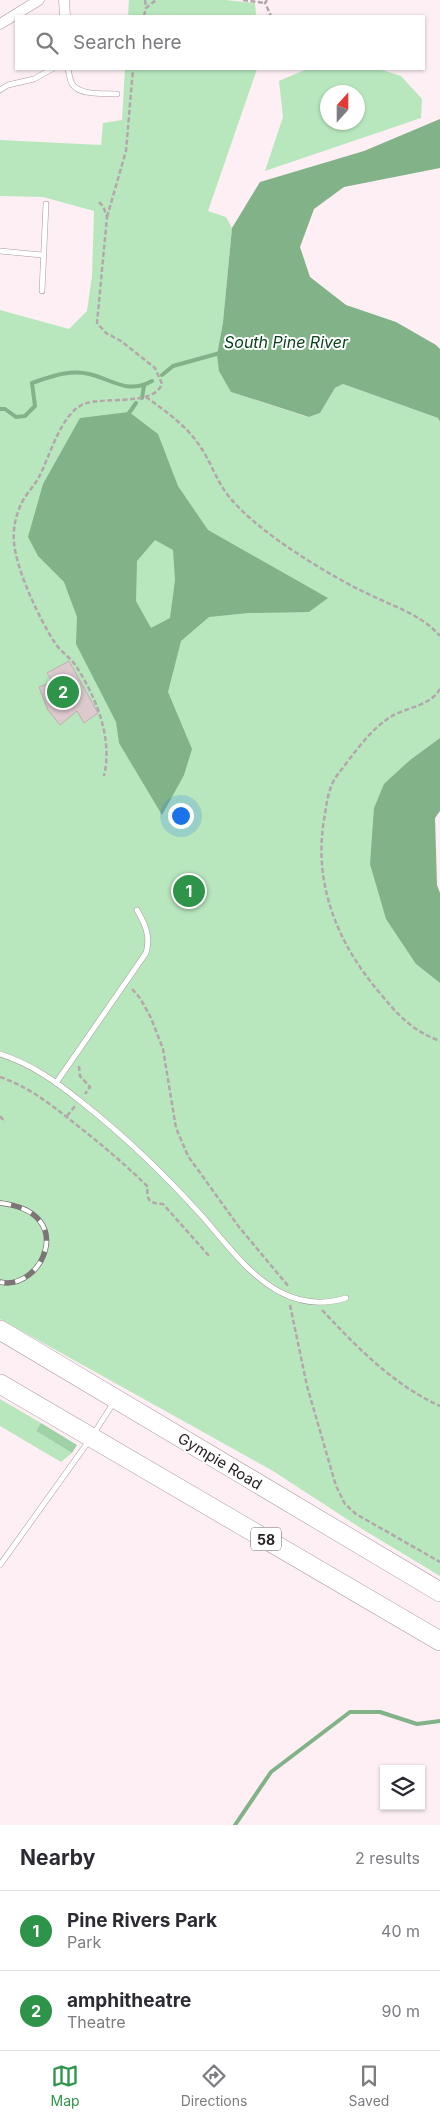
<!DOCTYPE html>
<html lang="en">
<head>
<meta charset="utf-8">
<style>
	body { margin:0; font-family:Inter,sans-serif; background:#f7f7f7; color:#2b2b33 }
	.controls { position:absolute; right:15px; bottom:15px; display:grid; overflow:hidden; border-radius:0px; box-shadow:0 1px 4px #0004 }
	.controls button { width:45px; height:45px; display:grid; place-items:center; padding:0; border:0; border-bottom:1px solid #e1e1e2; background:#fff; color:#2b2b33; font:25px sans-serif }
	.compass { position:absolute; left:320px; top:85px; width:45px; height:45px; border-radius:50%; background:#fff; box-shadow:0 1px 4px #0004; rotate:21deg }
	.you { position:absolute; left:180px; top:815px; width:18px; height:18px; margin:-12px; border:4px solid #fff; border-radius:50%; background:#1a73e8; box-shadow:0 0 0 8px #1a73e833 }
	.badge { display:grid; place-items:center; width:32px; height:32px; border-radius:50%; background:#2e944a; color:#fff; font-size:16px; font-weight:700 }
	.pin { position:absolute; translate:-50% -50%; border:2px solid #fff; box-shadow:0 1px 5px #0006 }
	.list { margin:0; padding:0; list-style:none }
	h2 { display:flex; justify-content:space-between; align-items:center; height:65px; margin:0; padding:0 20px; font-size:21px }
	h2 small { font-size:16px; font-weight:400; color:#7c7c81 }
	.list li { display:grid; grid-template-columns:32px 1fr auto; gap:15px; align-items:center; box-sizing:border-box; height:80px; padding:0 20px; border-top:1px solid #e1e1e2 }
	.list b { display:block; font-size:19px; white-space:nowrap }
	.list p { margin:0; font-size:16px; white-space:nowrap; color:#7c7c81 }
	.list em { font-size:16px; font-style:normal; color:#7c7c81 }
	.icon { flex:none; width:28px; height:28px; fill:none; stroke:currentColor; stroke-width:2; stroke-linecap:round; stroke-linejoin:round }
	.map { position:relative; flex:none; width:440px; height:1825px; overflow:hidden }
	.search { position:absolute; background:#fff; box-shadow:0 1px 4px #0004; left:15px; right:15px; top:15px; height:55px; display:flex; align-items:center; gap:12px; box-sizing:border-box; padding:0 18px; border-radius:0px; color:#7c7c81; font-size:19px }
	.sheet { height:225px; background:#fff }
	nav { display:flex; justify-content:space-around; align-items:center; box-sizing:border-box; height:70px; border-top:1px solid #e1e1e2; background:#fff; font-size:14px; color:#7c7c81 }
	nav a { display:grid; justify-items:center; gap:2px }
	nav .on { color:#2e944a }
	.map>svg:first-child { display:block }
	.green { fill:#b8e7be; fill-rule:evenodd }
	.forest { fill:#9fd1a6 }
	.water { fill:#81b288; fill-rule:evenodd }
	.lines { fill:none; stroke-linecap:round; stroke-linejoin:round }
	.stream { stroke:#81b288; stroke-width:4 }
	.building { fill:#dccacf; stroke:#bfaeb3 }
	.lane-casing { stroke:#ab9a9f; stroke-width:6 }
	.street-casing { stroke:#ab9a9f; stroke-width:11 }
	.highway-casing { stroke:#ab9a9f; stroke-width:20 }
	.path { stroke:#b3a7ab; stroke-width:2.5; stroke-dasharray:5 2.5; stroke-linecap:butt }
	.lane { stroke:#fff; stroke-width:5 }
	.street { stroke:#fff; stroke-width:10 }
	.highway { stroke:#fff; stroke-width:19 }
	.rail-casing { stroke:#7d7476; stroke-width:5.5 }
	.rail { stroke:#fff; stroke-width:4; stroke-dasharray:11; stroke-linecap:butt }
	.labels { text-anchor:middle; dominant-baseline:central; stroke-width:4; stroke-linejoin:round; paint-order:stroke }
	.shield { fill:#fff; stroke:#686364; stroke-width:1 }
	.shield-label { font-size:14px; font-weight:bold; fill:#272022 }
	.street-label { font-size:15px; fill:#272022; stroke:#fff }
	.water-label { font-size:16px; font-style:italic; fill:#0a431b; stroke:#fff }
</style>
</head>
<body>
<div class="map">
<svg width="440" height="1825" viewBox="0 0 440 1825">
	<rect width="100%" height="100%" fill="#fdeff3"/>
	<g class="green">
		<path d="M129 0H225L255 3 256 16H128Z"/>
		<path d="M125 69H257L208 211 226 217 232 228 223 322 217 355 231 392 308 417 320 413 335 388 343 384 438 418 440 422V738L410 760 416 964 440 983V1576L362 1529 273 1471 0 1319V310L69 329 87 311 92 276 94 211 43 197 0 196V140L101 145 103 123 122 120Z"/>
		<path d="M307 69H379L401 76 422 99 421 118 265 171 283 117 279 81ZM328 92H358V122H328Z"/>
		<path d="M0 1399 41 1423 36 1431 72 1453 61 1462 0 1426Z"/>
	</g>
	<path class="forest" d="M41 1423 77 1445 72 1453 36 1431Z"/>
	<g class="water">
		<path d="M440 119V168L344 187 314 209 300 247 310 277 346 305 396 322 436 345 440 349V422L438 418 343 384 335 388 320 413 309 417 231 392 219 371 217 355 223 322 232 228 260 182 364 151Z"/>
		<path d="M129 412 158 434 178 486 208 530 328 598 309 612 248 613 209 617 181 641 168 692 192 749 184 775 162 815 119 743 116 722 76 644 77 617 64 582 38 556 28 537 43 484 80 418ZM155 540 173 550 175 580 170 618 151 628 136 601 137 561Z"/>
		<path d="M440 738V811L435 818 437 885 440 893V983L416 964 386 919 370 864 374 808 384 784 410 760Z"/>
	</g>
	<g class="lines">
		<g class="stream">
			<path d="M162 375 173 366 220 353"/>
			<path d="M142 398 144 386"/>
			<path d="M0 409H5L16 417 25 416 35 406 32 383C50 377 70 369 89 374 112 379 127 395 152 381"/>
			<path d="M127 416 136 403"/>
			<path d="M235 1825 271 1772 350 1712H380L417 1724 440 1721"/>
		</g>
	</g>
	<path class="building" d="M69 661 98 713 84 723 77 711 60 725 48 710 39 687 53 682 47 673Z"/>
	<g class="lines">
		<g class="lane-casing">
			<g id="lane">
				<path d="M68 69C69 73 70 80 72 84 80 96 105 93 117 94"/>
				<path d="M0 90 8 85 34 79 52 69"/>
				<path d="M0 251 42 255"/>
				<path d="M42 291 46 204"/>
				<path d="M0 1054C32 1064 58 1083 84 1104 127 1138 165 1175 202 1216 225 1242 248 1275 280 1292 301 1303 324 1305 346 1298"/>
				<path d="M56 1083 146 953C151 936 145 924 137 910"/>
				<path d="M0 1565 91 1438 114 1402"/>
			</g>
		</g>
		<g class="street-casing">
			<g id="street">
				<path d="M64 0 65 16"/>
				<path d="M0 24 39 0"/>
			</g>
		</g>
		<g class="highway-casing">
			<g id="highway">
				<path d="M0 1330 440 1592"/>
				<path d="M0 1384 440 1641"/>
			</g>
		</g>
		<g class="path">
			<path d="M145 0 146 8"/>
			<path d="M243 0 265 3"/>
			<path d="M267 0 265 3 271 16"/>
			<path d="M144 16 146 8 156 0"/>
			<path d="M99 202 103 206 107 217 97 323 106 333 121 341 155 368 162 384C153 407 103 396 84 404 61 413 50 456 39 477 33 488 23 497 19 509 15 519 13 531 14 542 16 570 40 620 55 643 61 652 70 657 76 666 96 697 113 738 104 776"/>
			<path d="M107 217 126 151 133 69"/>
			<path d="M146 397C164 410 184 424 197 442 207 455 213 471 221 485 231 502 247 516 263 529 291 551 330 575 362 591 389 605 420 613 440 636"/>
			<path d="M440 689C430 706 408 707 392 716 370 729 353 755 338 774 329 786 327 800 325 814 312 881 336 941 379 992 398 1015 411 1030 440 1041"/>
			<path d="M132 989 140 998 151 1018 163 1049 176 1128 188 1156 239 1227 289 1287"/>
			<path d="M79 1066 80 1076 90 1087 85 1094"/>
			<path d="M0 1077C30 1087 54 1107 78 1126 103 1146 126 1165 148 1187 145 1200 151 1204 163 1204L210 1257"/>
			<path d="M0 1116 5 1122"/>
			<path d="M67 1116 75 1106"/>
			<path d="M290 1305 307 1386 336 1486 345 1504 356 1514 440 1562"/>
			<path d="M322 1310C357 1347 392 1384 440 1406"/>
		</g>
		<use href="#lane" class="lane"/>
		<use href="#street" class="street"/>
		<use href="#highway" class="highway"/>
		<g class="rail-casing">
			<path id="rail" d="M0 1203C80 1212 41 1292 0 1282"/>
		</g>
		<use href="#rail" class="rail"/>
	</g>
	<g class="labels">
		<rect class="shield" x="251" y="1527.5" width="30" height="23" rx="4"/>
		<g class="shield-label">
			<text x="266" y="1539">58</text>
		</g>
		<g class="street-label">
			<text transform="translate(220 1461) rotate(31)">Gympie Road</text>
		</g>
		<g class="water-label">
			<text x="286" y="342">South Pine River</text>
		</g>
	</g>
</svg>
<div class="controls">
<button><svg class="icon" aria-label="layers" viewBox="0 0 24 24"><path d="M12 4l9 5-9 5-9-5zM3 14l9 5 9-5"/></svg></button>
</div>
<svg class="compass" viewBox="-18 -18 36 36"><path d="M0-13l5 13h-10z" fill="#e53935"/><path d="M0 13l5-13h-10z" fill="#7c7c81"/></svg>
<div class="you"></div>
<div class="pin badge" style="left:189px;top:891px">1</div>
<div class="pin badge" style="left:63px;top:692px">2</div>
<div class="search"><svg class="icon" aria-label="search" viewBox="0 0 24 24"><circle cx="10" cy="10" r="6"/><path d="M15 15l6 6"/></svg>Search here</div>
</div>
<section class="sheet">
<h2>Nearby<small>2 results</small></h2>
<ul class="list">
<li><span class="badge">1</span><div><b>Pine Rivers Park</b><p>Park</p></div><em>40 m</em></li>
<li><span class="badge">2</span><div><b>amphitheatre</b><p>Theatre</p></div><em>90 m</em></li>
</ul>
</section>
<nav>
<a class="on"><svg class="icon" aria-label="map" viewBox="0 0 24 24"><path d="M3 6l6-2 6 2 6-2v14l-6 2-6-2-6 2zM9 4v14M15 6v14"/></svg>Map</a>
<a><svg class="icon" aria-label="directions" viewBox="0 0 24 24"><path d="M12 3l9 9-9 9-9-9zM9 14v-3h6M13 9l2 2-2 2"/></svg>Directions</a>
<a><svg class="icon" aria-label="saved" viewBox="0 0 24 24"><path d="M7 4h10v16l-5-4-5 4z"/></svg>Saved</a>
</nav>
</body>
</html>
